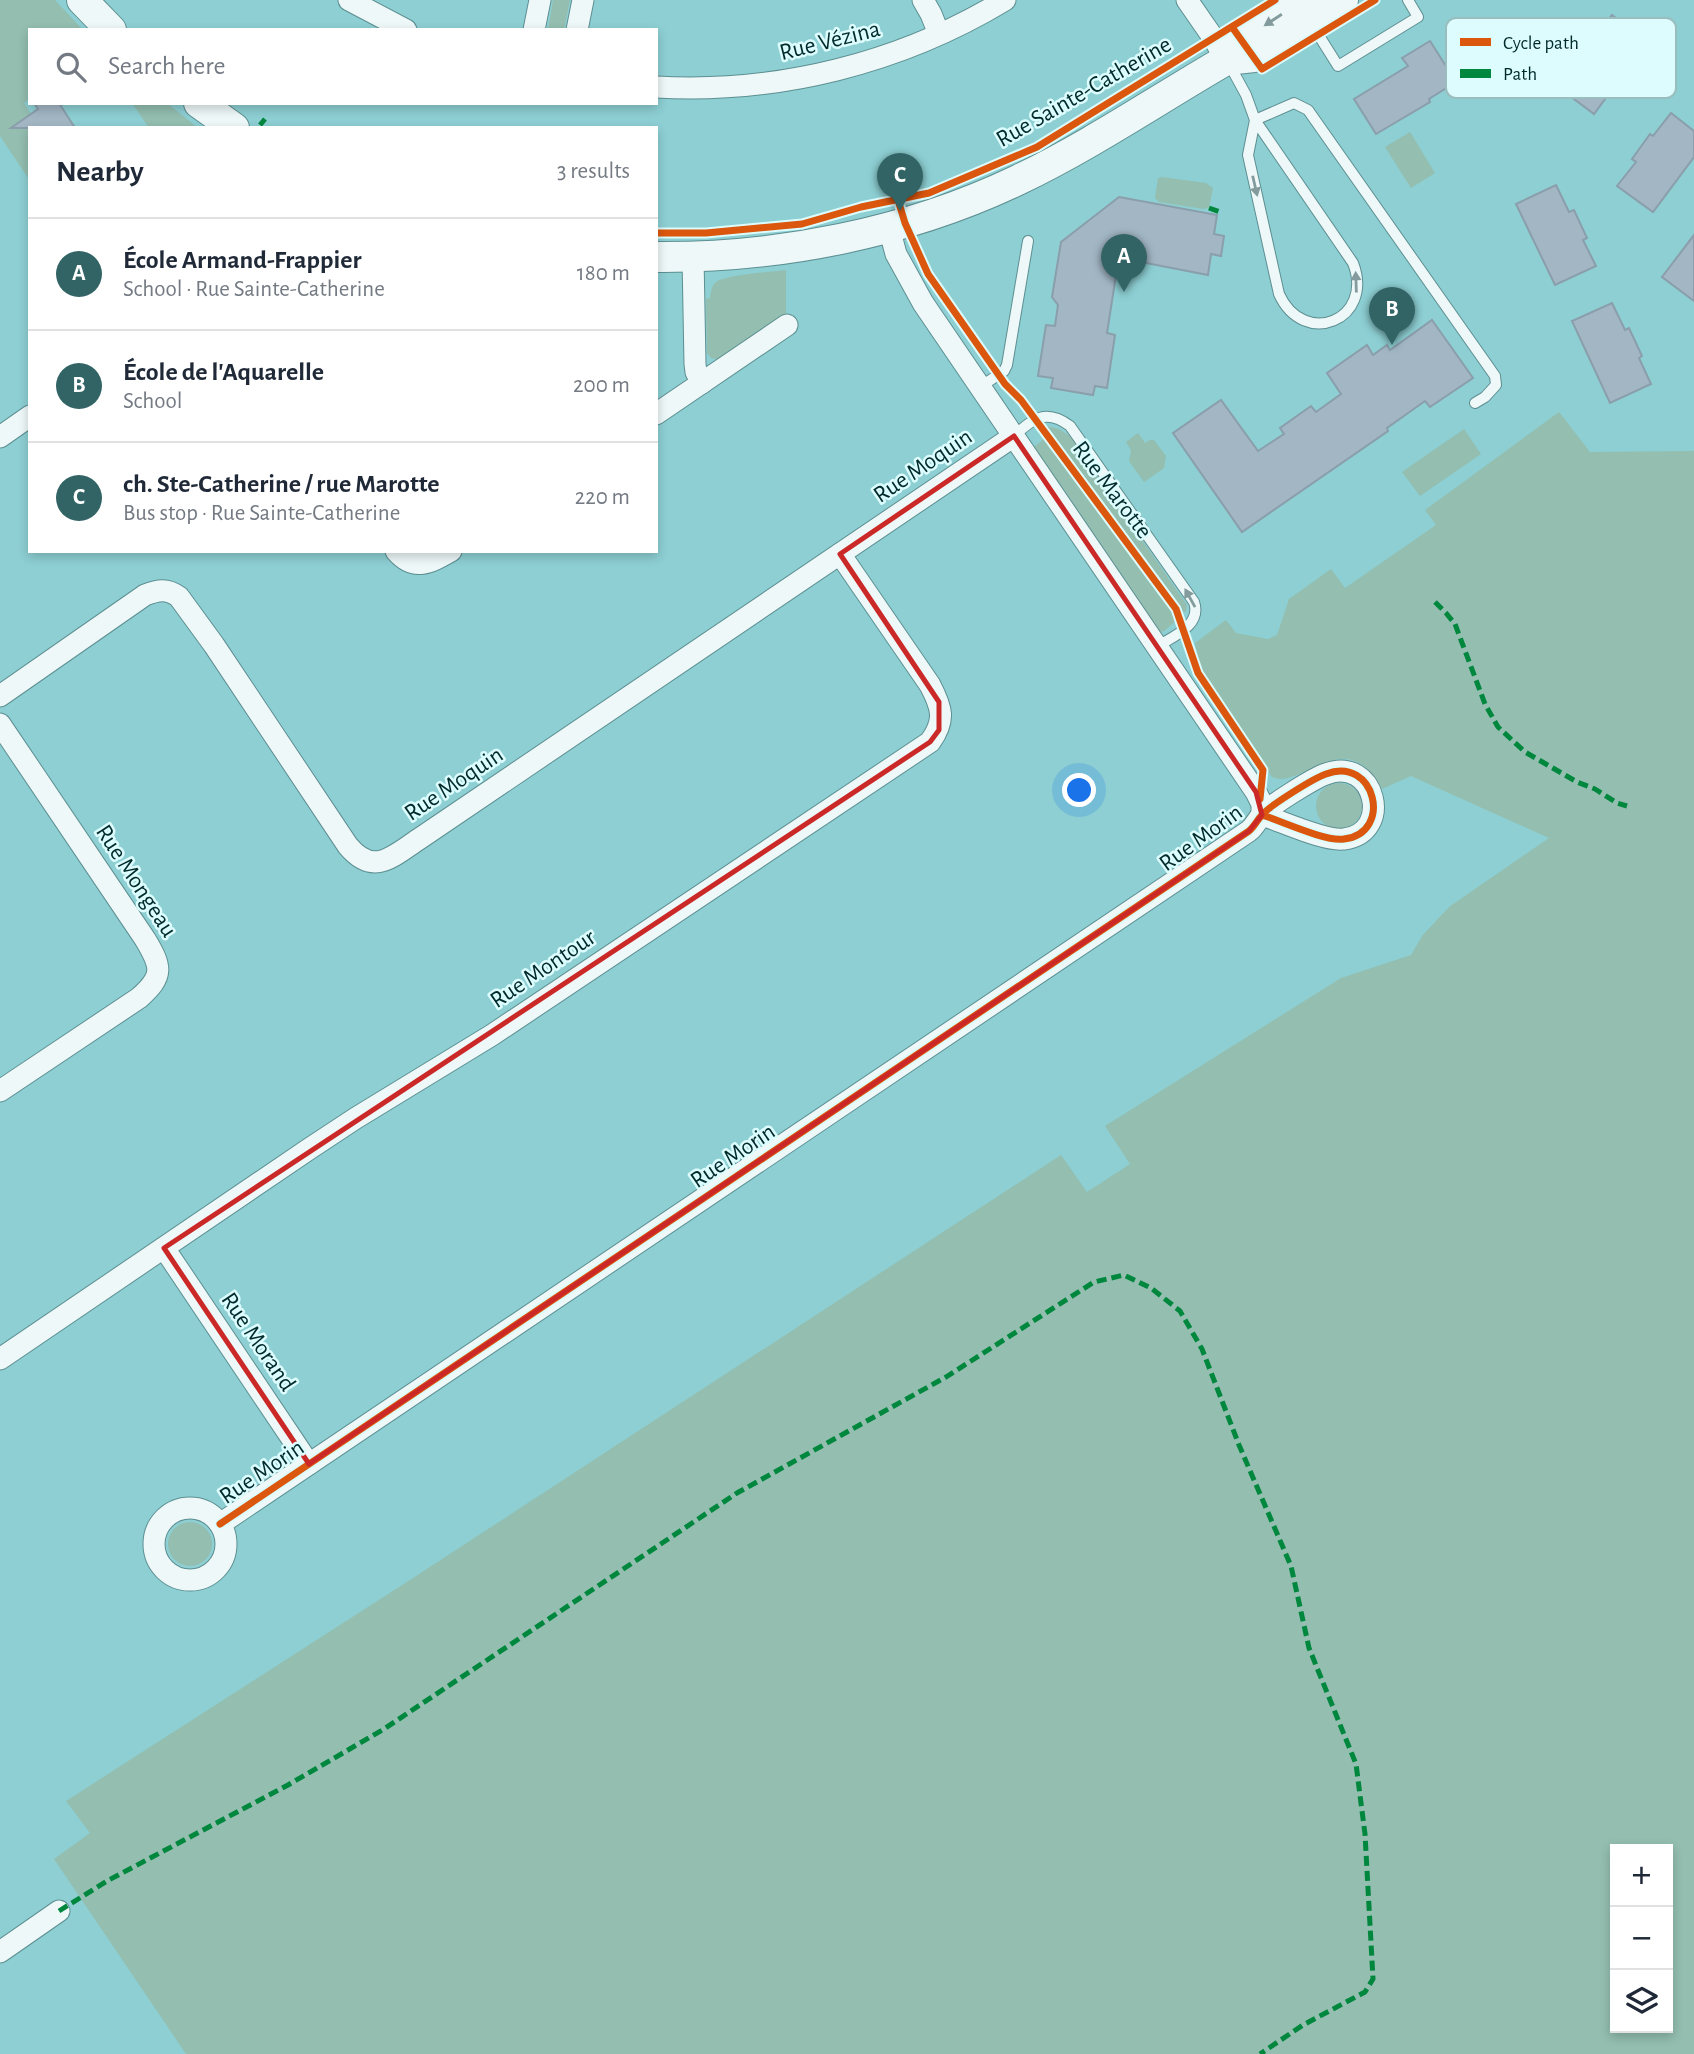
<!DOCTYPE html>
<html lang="en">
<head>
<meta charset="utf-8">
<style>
	body { margin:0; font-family:"Alegreya Sans",sans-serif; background:#f6f6f7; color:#1f2937 }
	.controls { position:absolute; right:21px; bottom:21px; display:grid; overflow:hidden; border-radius:0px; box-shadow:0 4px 10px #0003 }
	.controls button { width:63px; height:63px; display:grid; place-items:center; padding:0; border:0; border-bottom:2px solid #e0e1e3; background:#fff; color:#1f2937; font:35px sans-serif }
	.you { position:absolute; left:1080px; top:791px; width:24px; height:24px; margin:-18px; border:5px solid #fff; border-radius:50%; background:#1a73e8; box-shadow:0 0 0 10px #1a73e833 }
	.badge { display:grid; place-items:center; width:46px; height:46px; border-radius:50%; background:#326466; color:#fff; font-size:23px; font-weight:700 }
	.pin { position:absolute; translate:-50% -58px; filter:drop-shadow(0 2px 4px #0008) }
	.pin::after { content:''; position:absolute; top:37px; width:24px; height:21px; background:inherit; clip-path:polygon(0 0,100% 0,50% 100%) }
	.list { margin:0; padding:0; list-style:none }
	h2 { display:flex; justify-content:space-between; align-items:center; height:91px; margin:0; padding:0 28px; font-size:30px }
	h2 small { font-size:23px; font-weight:400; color:#747a83 }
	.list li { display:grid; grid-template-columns:46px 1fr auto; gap:21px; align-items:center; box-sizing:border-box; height:112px; padding:0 28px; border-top:2px solid #e0e1e3 }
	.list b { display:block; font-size:26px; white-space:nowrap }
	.list p { margin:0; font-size:23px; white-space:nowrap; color:#747a83 }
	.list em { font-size:23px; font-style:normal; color:#747a83 }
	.icon { flex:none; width:38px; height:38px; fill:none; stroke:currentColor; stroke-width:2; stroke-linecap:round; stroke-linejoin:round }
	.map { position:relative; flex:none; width:1694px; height:2054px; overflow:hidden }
	.search { position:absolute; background:#fff; box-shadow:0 4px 10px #0003; left:28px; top:28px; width:630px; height:77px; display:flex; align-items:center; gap:18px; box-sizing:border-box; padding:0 24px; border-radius:0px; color:#747a83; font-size:26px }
	.panel { position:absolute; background:#fff; box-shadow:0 4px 10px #0003; left:28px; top:126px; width:630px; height:427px; border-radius:0px }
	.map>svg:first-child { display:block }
	.green { fill:#93beb0; fill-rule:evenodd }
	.building { fill:#a2b6c4; stroke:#8a9eab; stroke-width:2 }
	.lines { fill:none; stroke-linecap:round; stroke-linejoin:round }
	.lane-casing { stroke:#5d8f92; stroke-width:12 }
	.street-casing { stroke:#5d8f92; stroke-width:23 }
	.secondary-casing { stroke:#5d8f92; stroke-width:32 }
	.lane { stroke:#eef8f8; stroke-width:10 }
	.street { stroke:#eef8f8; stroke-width:21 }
	.secondary { stroke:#eef8f8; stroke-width:30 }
	.quiet { stroke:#00873e; stroke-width:5; stroke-dasharray:10 5; stroke-linecap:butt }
	.cycleway-casing { stroke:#dcfcfd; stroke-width:11 }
	.cycleway { stroke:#dc570e; stroke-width:7 }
	.oneway { fill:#839b9c }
	.marked { fill:none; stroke:#cb2828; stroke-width:5; stroke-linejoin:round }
	.labels { text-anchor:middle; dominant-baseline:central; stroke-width:5; stroke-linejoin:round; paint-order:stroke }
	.street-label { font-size:24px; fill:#012a2c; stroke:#dcfcfd }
	.key { fill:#dcfcfd; stroke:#9abdbe; stroke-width:2 }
	.key-label { font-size:19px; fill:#012a2c }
</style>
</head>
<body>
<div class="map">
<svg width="1694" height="2054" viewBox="0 0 1694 2054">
	<rect width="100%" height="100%" fill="#8dcfd3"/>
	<g class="green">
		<path d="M0 0H55L83 30H30V99L24 103 31 114 24 120 30 129V181L0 136Z"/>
		<path d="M553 0H570L564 30H548Z"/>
		<path d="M132 103H167L198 128H149Z"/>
		<path d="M1410 132 1435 173 1411 188 1385 147Z"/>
		<path d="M1162 177 1206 183 1213 188 1209 208 1203 209 1159 202 1155 198 1158 178Z"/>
		<path d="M786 270V315L720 360 711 358 707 353 706 299 710 298C711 293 711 287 715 283 722 275 772 272 786 270Z"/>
		<path d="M1559 412 1590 452 1694 451V2054H186L54 1859 90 1833 66 1801 413 1578 1061 1155 1087 1192 1130 1164 1105 1126 1341 978 1411 955 1422 936 1449 907 1549 838 1411 776 1382 789C1344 721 1302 791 1272 777L1201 669 1195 643 1226 620 1236 633 1268 639 1277 635 1289 599 1331 569 1345 588 1436 525 1425 510ZM1615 1849H1668V2028H1615Z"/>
		<path d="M1046 426 1059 429 1070 436 1187 605 1186 612H1183Z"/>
		<path d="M1464 429 1481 454 1420 496 1402 472Z"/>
		<path d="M1138 433 1145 443 1150 440H1154L1166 456 1164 468 1144 482 1129 461 1131 450 1126 442Z"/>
		<path d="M1044 439 1175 614 1177 620 1164 631 1159 632 1033 448Z"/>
		<circle cx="1339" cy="806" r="23"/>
		<circle cx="190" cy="1544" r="22"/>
	</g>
	<g class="building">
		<path d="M1612 15 1648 42 1629 66 1633 69 1615 93 1611 91 1594 114 1558 87Z"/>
		<path d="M1430 41 1456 82 1429 99 1430 102 1376 134 1354 99 1408 66 1402 58Z"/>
		<path d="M34 103H59L75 128H11L38 109Z"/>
		<path d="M1671 113 1694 131V157L1653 212 1617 186 1636 162 1632 159 1650 134 1653 136Z"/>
		<path d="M1556 185 1569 212 1574 210 1587 238 1583 240 1596 266 1555 285 1516 204Z"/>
		<path d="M1119 197 1217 215 1214 234 1224 236 1221 256 1211 254 1208 275 1136 261 1116 275 1107 333 1115 335 1107 388 1095 386 1093 395 1051 388 1053 378 1038 376 1046 325 1055 326 1058 305 1052 297 1061 242Z"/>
		<path d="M1694 235V301L1662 277Z"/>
		<path d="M1612 303 1625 330 1629 328 1642 356 1639 358 1651 384 1610 403 1572 321Z"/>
		<path d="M1432 320 1473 378 1430 407 1425 401 1387 428 1388 431 1242 532 1173 433 1221 400 1258 451 1284 434 1280 428 1311 406 1316 412 1341 394 1327 373 1367 345 1373 355 1387 345 1390 350Z"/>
	</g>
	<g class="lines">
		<g class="lane-casing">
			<g id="lane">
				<path d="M1311 23 1338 66 1418 17 1408 0"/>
				<path d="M1228 62 1246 95 1255 120 1353 263C1375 320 1304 349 1279 294L1248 155 1255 120"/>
				<path d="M1255 120 1294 103 1308 110 1495 376 1496 385 1485 397 1475 403"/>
				<path d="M980 387 1004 371 1007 365 1028 241"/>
				<path d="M1014 436C1032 419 1046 408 1070 426L1194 602C1202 625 1174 636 1158 646"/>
			</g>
		</g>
		<g class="street-casing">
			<g id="street">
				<path d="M349 0 406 30"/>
				<path d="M923 0 931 14 939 34"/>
				<path d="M1187 0 1214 39 1226 60"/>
				<path d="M534 30 540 0"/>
				<path d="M577 30 583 0"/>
				<path d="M656 87C778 94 901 63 1005 0"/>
				<path d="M889 228 896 254 923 303 1256 792 1262 804V815"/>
				<path d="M693 257 695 364 696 372 702 383"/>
				<path d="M656 414 787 325"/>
				<path d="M0 437 30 416"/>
				<path d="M396 551C414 572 430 563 451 551"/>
				<path d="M0 696 145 595C158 590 167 588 179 597L214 645 348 846C374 877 393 856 419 839L1014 436"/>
				<path d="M0 724 145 939C162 967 164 976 139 998L0 1091"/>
				<path d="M164 1248 309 1464"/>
				<path d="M0 1359 309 1149 356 1118 492 1035 930 742C946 720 942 708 930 685L840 554"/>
				<circle cx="190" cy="1544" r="36"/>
				<path d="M220 1524 1249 831C1255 826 1257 820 1262 815 1269 806 1314 778 1326 774 1375 755 1394 833 1344 839 1326 842 1281 821 1262 815"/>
				<path d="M0 1952 59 1911"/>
			</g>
		</g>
		<g class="secondary-casing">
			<g id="secondary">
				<path d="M82 0 111 30"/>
				<path d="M1226 60 1254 57 1343 0"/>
				<path d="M199 103 234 128"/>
				<path d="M656 257C779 258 907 233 1018 180 1091 145 1157 100 1226 60L1242 40 1304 0"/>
			</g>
		</g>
		<use href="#lane" class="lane"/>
		<use href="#street" class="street"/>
		<use href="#secondary" class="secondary"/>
		<g class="quiet">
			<path d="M260 125 265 119"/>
			<path d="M1209 208 1220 212"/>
			<path d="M1435 602 1446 613 1455 624 1485 704 1498 727 1525 752 1577 782 1595 789 1617 803 1627 806"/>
			<path d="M59 1911 107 1881 288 1785 384 1729 737 1493 946 1377 1094 1282 1124 1275 1151 1288 1180 1311 1202 1349 1239 1445 1291 1566 1309 1648 1356 1764 1365 1834 1373 1979 1365 1992 1303 2025 1260 2054"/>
		</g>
		<g class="cycleway-casing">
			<g id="cycleway">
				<path d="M1232 27 1262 69 1375 0"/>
				<path d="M898 200 905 223 928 274 1005 384 1021 400 1176 609 1198 673 1263 770 1260 799"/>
				<path d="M656 233H706L802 224 861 207 929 193 1037 147 1275 0"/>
				<path d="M220 1524 1249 831C1255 826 1257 820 1262 815 1269 806 1314 778 1326 774 1375 755 1394 833 1344 839 1326 842 1281 821 1262 815"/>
			</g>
		</g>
		<use href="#cycleway" class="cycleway"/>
	</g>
	<defs><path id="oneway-solid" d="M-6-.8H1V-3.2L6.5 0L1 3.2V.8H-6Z" transform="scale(1.75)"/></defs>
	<g class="oneway">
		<use href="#oneway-solid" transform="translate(1273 20) rotate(147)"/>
		<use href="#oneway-solid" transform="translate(1255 186) rotate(77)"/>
		<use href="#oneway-solid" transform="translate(1356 282) rotate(-92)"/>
		<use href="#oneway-solid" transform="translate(1190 598) rotate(-119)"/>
	</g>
	<path class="marked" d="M1014 436 1256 792 1262 815 1249 831 309 1464 164 1248 930 742 939 730V702L840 554Z"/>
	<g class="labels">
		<g class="street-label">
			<text transform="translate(830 41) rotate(-14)">Rue Vézina</text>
			<text transform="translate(1084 92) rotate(-30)">Rue Sainte-Catherine</text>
			<text transform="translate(923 466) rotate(-34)">Rue Moquin</text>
			<text transform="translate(1112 490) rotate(53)">Rue Marotte</text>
			<text transform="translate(454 784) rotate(-34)">Rue Moquin</text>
			<text transform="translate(1201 838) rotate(-36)">Rue Morin</text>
			<text transform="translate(136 881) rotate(57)">Rue Mongeau</text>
			<text transform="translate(543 969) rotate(-34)">Rue Montour</text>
			<text transform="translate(733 1156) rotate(-34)">Rue Morin</text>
			<text transform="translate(258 1342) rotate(56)">Rue Morand</text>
			<text transform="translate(262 1472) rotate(-34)">Rue Morin</text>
		</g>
	</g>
	<rect x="1446" y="18" width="230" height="80" rx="10" class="key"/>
	<rect x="1460" y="38" width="31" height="8" fill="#dc570e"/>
	<rect x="1460" y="69" width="31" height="9" fill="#00873e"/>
	<g class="key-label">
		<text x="1503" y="49">Cycle path</text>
		<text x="1503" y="80">Path</text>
	</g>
</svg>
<div class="controls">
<button>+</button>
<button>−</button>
<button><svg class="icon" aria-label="layers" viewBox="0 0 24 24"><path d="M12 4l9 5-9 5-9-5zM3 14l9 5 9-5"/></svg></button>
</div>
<div class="you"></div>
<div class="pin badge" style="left:1124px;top:292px">A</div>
<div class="pin badge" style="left:1392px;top:345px">B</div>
<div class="pin badge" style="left:900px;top:211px">C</div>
<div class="search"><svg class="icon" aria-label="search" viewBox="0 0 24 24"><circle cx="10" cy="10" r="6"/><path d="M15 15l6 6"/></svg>Search here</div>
<section class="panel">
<h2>Nearby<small>3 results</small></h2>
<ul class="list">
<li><span class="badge">A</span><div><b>École Armand-Frappier</b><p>School · Rue Sainte-Catherine</p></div><em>180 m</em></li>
<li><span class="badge">B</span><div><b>École de l'Aquarelle</b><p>School</p></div><em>200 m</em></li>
<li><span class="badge">C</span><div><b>ch. Ste-Catherine / rue Marotte</b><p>Bus stop · Rue Sainte-Catherine</p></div><em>220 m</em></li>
</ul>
</section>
</div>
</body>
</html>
